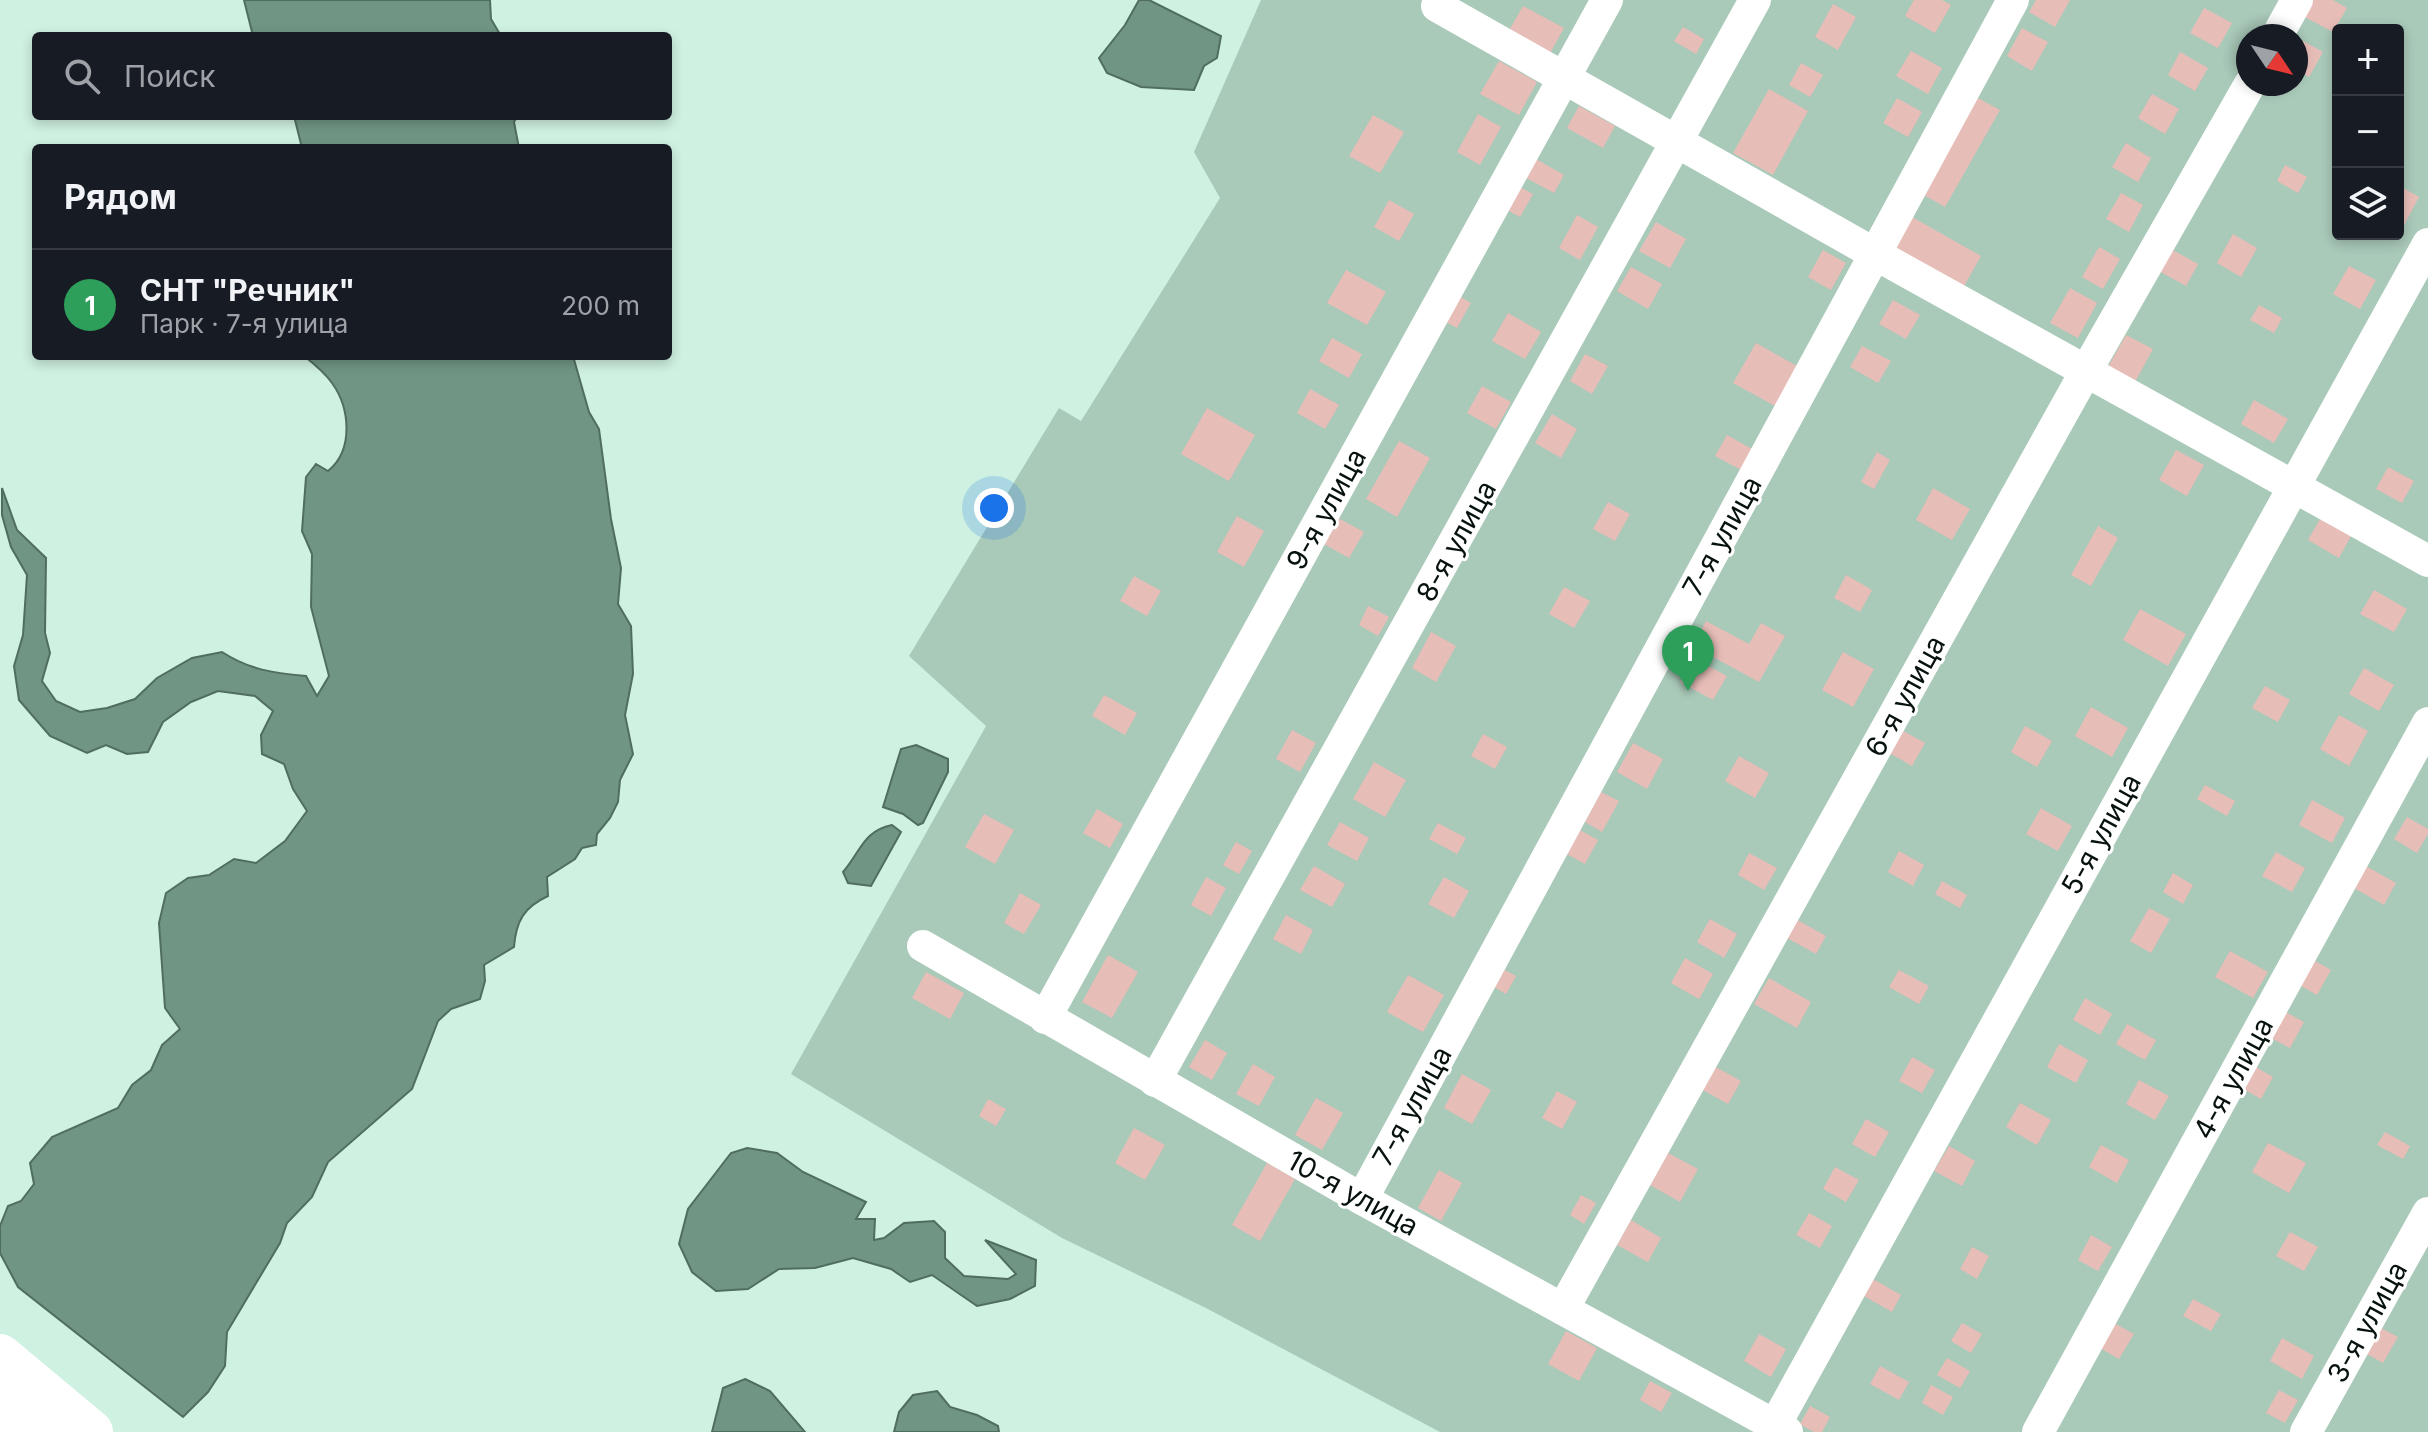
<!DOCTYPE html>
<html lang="ru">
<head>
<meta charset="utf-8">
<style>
	body { margin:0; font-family:Inter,sans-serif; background:#242831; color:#f1f3f6 }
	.controls { position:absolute; right:24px; top:24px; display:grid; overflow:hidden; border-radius:8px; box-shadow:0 4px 12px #0003 }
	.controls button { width:72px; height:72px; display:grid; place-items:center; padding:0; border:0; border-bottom:2px solid #363941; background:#171b24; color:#f1f3f6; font:40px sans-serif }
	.compass { position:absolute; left:2236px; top:24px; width:72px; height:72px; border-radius:50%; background:#171b24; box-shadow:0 4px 12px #0003; rotate:125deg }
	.you { position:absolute; left:994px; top:508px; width:28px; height:28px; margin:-20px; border:6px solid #fff; border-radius:50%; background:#1a73e8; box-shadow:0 0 0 12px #1a73e833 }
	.badge { display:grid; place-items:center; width:52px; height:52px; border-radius:50%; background:#ea580c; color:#fff; font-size:26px; font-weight:700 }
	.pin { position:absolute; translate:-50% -66px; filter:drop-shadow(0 2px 4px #0008) }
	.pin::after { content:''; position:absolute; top:42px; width:28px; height:24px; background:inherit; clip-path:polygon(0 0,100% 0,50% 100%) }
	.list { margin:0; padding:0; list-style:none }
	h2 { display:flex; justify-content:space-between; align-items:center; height:104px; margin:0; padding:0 32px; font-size:34px }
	h2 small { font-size:26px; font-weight:400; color:#9ea1a6 }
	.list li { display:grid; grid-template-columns:52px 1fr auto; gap:24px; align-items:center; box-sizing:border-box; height:112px; padding:0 32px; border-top:2px solid #363941 }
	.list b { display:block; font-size:30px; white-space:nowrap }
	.list p { margin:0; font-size:26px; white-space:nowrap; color:#9ea1a6 }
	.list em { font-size:26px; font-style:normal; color:#9ea1a6 }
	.icon { flex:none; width:44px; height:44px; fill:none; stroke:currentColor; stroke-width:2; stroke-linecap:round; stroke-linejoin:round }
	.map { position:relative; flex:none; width:2428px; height:1432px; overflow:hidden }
	.search { position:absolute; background:#171b24; box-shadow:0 4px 12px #0003; left:32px; top:32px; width:640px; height:88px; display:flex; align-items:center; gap:20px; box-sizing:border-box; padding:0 28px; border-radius:8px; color:#9ea1a6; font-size:30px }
	.panel { position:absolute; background:#171b24; box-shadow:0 4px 12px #0003; left:32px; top:144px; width:640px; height:216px; border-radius:8px }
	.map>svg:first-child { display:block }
	.green { fill:#a9c9b9; fill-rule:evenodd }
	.water { fill:#709584; stroke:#506e60; stroke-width:2 }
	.building { fill:#e7bdb8 }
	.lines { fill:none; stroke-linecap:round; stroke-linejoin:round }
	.minor { stroke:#fff; stroke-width:32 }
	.highway { stroke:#fff; stroke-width:44 }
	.labels { text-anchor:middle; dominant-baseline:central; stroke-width:6; stroke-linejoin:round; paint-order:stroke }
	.street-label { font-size:28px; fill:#07120d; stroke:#fff }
</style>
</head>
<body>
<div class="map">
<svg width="2428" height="1432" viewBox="0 0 2428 1432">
	<rect width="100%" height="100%" fill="#cff1e1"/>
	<path class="green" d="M1261 0H2428V1432H1440L1206 1308 1062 1238 791 1074 986 726 909 656 1059 408 1081 421 1220 198 1194 152ZM2338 30H2398V234H2338ZM2248 36H2296V84H2248Z"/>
	<g class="water">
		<path d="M244 0H490L491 19 501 36H253Z"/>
		<path d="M1139 0H1149L1221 36 1217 58 1204 66 1194 90 1141 87 1107 73 1099 58 1125 25Z"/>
		<path d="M294 116H517L514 122 519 148H302Z"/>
		<path d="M304 356H573L589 412 599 429 611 519 621 568 618 604 631 626 633 674 625 715 633 754 620 780 618 802 610 818 597 834 596 845 582 848 575 859 547 877 548 896C524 907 516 921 514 947L484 965 485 981 480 999 451 1009 438 1021 412 1089 328 1162 312 1197 287 1223 280 1243 227 1332 225 1366 208 1392 183 1417 18 1287 0 1253V1226L8 1206 21 1201 34 1184 30 1163 52 1137 118 1108 132 1085 151 1070 162 1045 180 1029 165 1008 159 923 166 893 188 878 209 875 234 859 256 863 285 841 307 811 293 789 284 764 262 754 261 735 273 711 255 696 218 691 191 702 163 722 148 752 127 754 106 745 87 753 50 736 19 700 14 666 23 635 27 575 11 547 2 515V488L17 530 46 558 45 633 50 653 42 681 56 701 80 712 107 708 135 699 157 678 192 658 222 652C250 670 273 673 306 676L317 696 329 676 311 607 312 554 302 531 306 477 316 464 328 471C354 450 350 408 332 383 325 373 313 363 304 356Z"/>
		<path d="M916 745 948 759V772L923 823 918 825 903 814 883 807 901 749Z"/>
		<path d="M892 825 901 832 871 886 848 883 843 872C861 851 863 831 892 825Z"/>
		<path d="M747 1148 777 1153 803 1172 866 1202 856 1219H875L874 1240 884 1238 904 1223 934 1221 945 1232V1258L964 1276 1008 1279 1016 1274 985 1240 1036 1260 1035 1286 1010 1299 977 1306 932 1275 910 1282 891 1269 853 1258 815 1268 779 1269 748 1289 716 1291 692 1272 679 1244 688 1209 731 1153Z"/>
		<path d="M745 1379 770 1391 805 1432H712L723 1388Z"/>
		<path d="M937 1391 950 1407 977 1415 998 1426 999 1432H894L899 1412 913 1395Z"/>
	</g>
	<g class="building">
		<path d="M1914 0H1942L1951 5 1935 33 1905 16Z"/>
		<path d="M2036 0H2070L2055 27 2029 12Z"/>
		<path d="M2309 0H2333L2347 8 2333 32 2301 15Z"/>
		<path d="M1833 4 1856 17 1838 50 1815 37Z"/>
		<path d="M1523 6 1564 28 1548 57 1507 34Z"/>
		<path d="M2204 8 2232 23 2218 48 2190 33Z"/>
		<path d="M1683 27 1704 39 1696 54 1674 41Z"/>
		<path d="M2022 28 2048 42 2032 71 2007 56Z"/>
		<path d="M2296 37 2323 52 2309 77 2296 70Z"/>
		<path d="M1911 51 1942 68 1928 94 1896 76Z"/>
		<path d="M2180 52 2208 68 2195 91 2168 75Z"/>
		<path d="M1499 61 1537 82 1519 115 1480 94Z"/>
		<path d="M1801 63 1823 75 1810 97 1789 85Z"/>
		<path d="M1769 89 1808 111 1773 175 1733 153Z"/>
		<path d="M2152 94 2179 109 2165 134 2138 118Z"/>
		<path d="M1976 97 2000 110 1945 207 1922 194Z"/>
		<path d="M1897 98 1922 112 1908 137 1883 123Z"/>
		<path d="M1579 106 1615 126 1603 148 1567 128Z"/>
		<path d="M1478 114 1501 127 1480 165 1457 152Z"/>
		<path d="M1373 115 1404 132 1380 173 1349 156Z"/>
		<path d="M2126 143 2151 158 2138 182 2112 167Z"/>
		<path d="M1527 154 1564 175 1554 193 1517 173Z"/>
		<path d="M2285 165 2307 177 2298 193 2277 181Z"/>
		<path d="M1514 184 1533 194 1520 217 1502 207Z"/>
		<path d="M2398 185 2419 197 2402 229 2398 227Z"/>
		<path d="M2121 193 2143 205 2129 232 2106 219Z"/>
		<path d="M1389 200 1414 214 1399 241 1374 227Z"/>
		<path d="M1577 215 1598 227 1580 260 1559 248Z"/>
		<path d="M1912 217 1981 256 1963 288 1894 249Z"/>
		<path d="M1656 222 1686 239 1670 268 1639 251Z"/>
		<path d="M2233 234 2257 248 2241 277 2217 263Z"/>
		<path d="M2099 247 2120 259 2103 289 2082 277Z"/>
		<path d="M2169 248 2198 264 2186 286 2157 270Z"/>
		<path d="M1823 250 1846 263 1831 290 1808 277Z"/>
		<path d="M2349 266 2376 280 2360 309 2333 294Z"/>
		<path d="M1631 267 1662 284 1648 309 1617 291Z"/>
		<path d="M1346 270 1386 292 1367 325 1327 303Z"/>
		<path d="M2070 288 2097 303 2078 338 2050 323Z"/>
		<path d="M1454 293 1471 303 1457 328 1440 319Z"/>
		<path d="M1893 300 1920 315 1906 339 1879 324Z"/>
		<path d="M2259 305 2282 318 2274 333 2250 320Z"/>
		<path d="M1508 313 1541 332 1525 359 1492 341Z"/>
		<path d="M2126 335 2153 349 2135 382 2108 367Z"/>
		<path d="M1332 338 1362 354 1349 378 1319 361Z"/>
		<path d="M1756 343 1797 366 1775 406 1733 383Z"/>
		<path d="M1862 346 1891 361 1878 383 1850 367Z"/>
		<path d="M1585 354 1608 366 1592 394 1570 381Z"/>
		<path d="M1482 386 1511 402 1496 429 1467 413Z"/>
		<path d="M1310 389 1339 405 1325 429 1297 413Z"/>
		<path d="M2254 400 2288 419 2274 443 2241 424Z"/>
		<path d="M1207 408 1255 435 1229 481 1181 454Z"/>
		<path d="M1552 414 1577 429 1561 458 1535 443Z"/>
		<path d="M1727 435 1752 449 1741 470 1715 456Z"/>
		<path d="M1399 441 1430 458 1397 517 1366 499Z"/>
		<path d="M2176 450 2204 465 2187 496 2159 480Z"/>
		<path d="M1877 452 1890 460 1874 489 1861 482Z"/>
		<path d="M2388 467 2414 481 2402 503 2376 489Z"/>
		<path d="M1933 488 1970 509 1952 540 1916 520Z"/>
		<path d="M1608 502 1630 514 1615 541 1593 529Z"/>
		<path d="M1237 516 1264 531 1244 567 1217 552Z"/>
		<path d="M1336 517 1364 532 1349 558 1322 543Z"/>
		<path d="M2320 519 2351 536 2339 558 2308 540Z"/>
		<path d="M2098 526 2118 538 2091 586 2071 575Z"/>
		<path d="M1846 575 1872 590 1860 612 1834 598Z"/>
		<path d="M1134 576 1161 591 1147 616 1120 601Z"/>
		<path d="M1564 587 1590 601 1574 628 1549 614Z"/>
		<path d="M2374 590 2407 609 2394 632 2360 614Z"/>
		<path d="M1368 606 1389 617 1378 636 1359 625Z"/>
		<path d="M2140 609 2186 634 2168 666 2123 640Z"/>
		<path d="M1706 621 1749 644 1761 623 1785 636 1759 682 1693 646Z"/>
		<path d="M1431 632 1456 646 1436 682 1412 668Z"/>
		<path d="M1843 652 1874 669 1853 707 1822 690Z"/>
		<path d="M1693 658 1727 676 1713 700 1680 682Z"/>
		<path d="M2364 668 2394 685 2379 711 2349 694Z"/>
		<path d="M2265 686 2290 700 2278 722 2252 708Z"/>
		<path d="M1104 695 1137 713 1125 735 1092 716Z"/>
		<path d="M2091 707 2128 728 2112 757 2075 736Z"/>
		<path d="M2339 715 2368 731 2349 766 2320 749Z"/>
		<path d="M2025 726 2052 741 2037 767 2011 752Z"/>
		<path d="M1898 728 1925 743 1912 766 1886 751Z"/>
		<path d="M1292 730 1316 743 1300 772 1276 759Z"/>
		<path d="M1483 734 1507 747 1495 769 1471 756Z"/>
		<path d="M1633 743 1663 759 1647 789 1617 772Z"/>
		<path d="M1739 756 1769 773 1755 798 1725 781Z"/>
		<path d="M1374 762 1406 780 1385 817 1353 799Z"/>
		<path d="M2205 785 2235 801 2227 816 2197 799Z"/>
		<path d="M1601 792 1619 801 1602 832 1585 822Z"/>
		<path d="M2312 800 2345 818 2332 843 2299 825Z"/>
		<path d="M2041 808 2072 826 2058 851 2026 834Z"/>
		<path d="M1097 809 1123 824 1110 848 1083 833Z"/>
		<path d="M984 814 1014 830 995 864 965 847Z"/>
		<path d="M2407 817 2428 829V834L2417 853 2394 839Z"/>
		<path d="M1340 822 1369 838 1357 861 1327 845Z"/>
		<path d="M1438 823 1466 838 1457 854 1429 839Z"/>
		<path d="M1578 829 1598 840 1585 864 1565 853Z"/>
		<path d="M1236 842 1252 851 1239 874 1223 865Z"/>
		<path d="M1899 851 1924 865 1913 886 1888 872Z"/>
		<path d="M2276 852 2305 868 2292 892 2262 876Z"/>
		<path d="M1749 853 1777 868 1764 890 1738 875Z"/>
		<path d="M1314 866 1345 884 1332 907 1300 890Z"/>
		<path d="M2366 866 2396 883 2384 905 2354 888Z"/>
		<path d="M2173 873 2193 885 2183 904 2163 892Z"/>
		<path d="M1206 877 1226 888 1211 916 1191 905Z"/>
		<path d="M1444 877 1469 891 1454 918 1428 904Z"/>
		<path d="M1942 881 1967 895 1960 908 1935 894Z"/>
		<path d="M1020 893 1041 905 1024 934 1004 923Z"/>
		<path d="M2149 908 2170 919 2151 953 2130 941Z"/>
		<path d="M1286 915 1313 930 1301 954 1273 939Z"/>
		<path d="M1792 917 1826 936 1816 954 1782 935Z"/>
		<path d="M1710 919 1737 934 1724 958 1697 942Z"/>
		<path d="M2230 951 2268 972 2253 998 2215 977Z"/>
		<path d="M1108 955 1138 972 1112 1018 1082 1002Z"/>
		<path d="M1685 958 1713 974 1699 999 1671 983Z"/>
		<path d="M2310 958 2331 970 2317 995 2296 983Z"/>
		<path d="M1501 968 1516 976 1506 994 1492 986Z"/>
		<path d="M1899 970 1929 986 1919 1004 1889 987Z"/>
		<path d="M926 972 964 993 950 1019 912 998Z"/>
		<path d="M1408 975 1444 995 1423 1032 1387 1012Z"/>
		<path d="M1769 978 1811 1002 1797 1028 1754 1004Z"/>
		<path d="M2085 998 2112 1014 2100 1035 2073 1020Z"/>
		<path d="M2280 1009 2304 1022 2290 1048 2265 1035Z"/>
		<path d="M2127 1024 2156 1040 2145 1060 2116 1044Z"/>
		<path d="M1205 1040 1227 1053 1212 1080 1189 1067Z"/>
		<path d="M2059 1044 2088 1060 2076 1083 2047 1067Z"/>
		<path d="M1912 1057 1935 1070 1922 1093 1899 1081Z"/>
		<path d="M1253 1064 1275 1077 1259 1106 1236 1094Z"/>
		<path d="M2252 1065 2273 1077 2261 1099 2240 1087Z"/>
		<path d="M1714 1066 1741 1081 1728 1104 1701 1089Z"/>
		<path d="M1462 1074 1491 1090 1472 1124 1444 1108Z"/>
		<path d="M2139 1080 2169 1096 2155 1120 2126 1104Z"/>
		<path d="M1557 1091 1577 1102 1562 1129 1542 1118Z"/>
		<path d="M1316 1098 1343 1113 1322 1150 1295 1135Z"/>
		<path d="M988 1099 1006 1109 996 1126 979 1116Z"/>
		<path d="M2020 1103 2051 1120 2037 1145 2006 1127Z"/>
		<path d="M1866 1119 1889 1132 1875 1157 1852 1144Z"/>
		<path d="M1134 1128 1165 1145 1145 1180 1115 1163Z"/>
		<path d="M2385 1132 2410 1146 2403 1159 2377 1145Z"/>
		<path d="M2268 1143 2306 1163 2289 1193 2252 1172Z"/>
		<path d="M2101 1145 2129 1160 2117 1183 2089 1167Z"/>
		<path d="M1949 1146 1975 1161 1962 1186 1934 1171Z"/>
		<path d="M1668 1153 1698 1169 1680 1202 1650 1185Z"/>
		<path d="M1267 1163 1295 1179 1260 1241 1232 1225Z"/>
		<path d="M1835 1167 1859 1180 1846 1202 1823 1189Z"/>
		<path d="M1439 1170 1462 1183 1441 1221 1418 1208Z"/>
		<path d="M1581 1195 1596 1203 1584 1224 1570 1215Z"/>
		<path d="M1809 1213 1832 1226 1820 1248 1796 1235Z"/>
		<path d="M1631 1220 1661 1238 1648 1262 1617 1245Z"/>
		<path d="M2290 1232 2318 1247 2304 1271 2276 1256Z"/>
		<path d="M2091 1235 2112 1247 2098 1271 2078 1260Z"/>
		<path d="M1972 1247 1989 1256 1977 1279 1960 1269Z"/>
		<path d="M1873 1279 1901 1295 1892 1312 1864 1296Z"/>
		<path d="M2193 1299 2221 1314 2211 1331 2183 1316Z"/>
		<path d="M1962 1323 1982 1334 1971 1353 1951 1341Z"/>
		<path d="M2114 1323 2134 1334 2119 1359 2100 1348Z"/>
		<path d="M2379 1327 2398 1337 2383 1363 2365 1353Z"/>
		<path d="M1566 1331 1597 1348 1579 1381 1548 1364Z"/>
		<path d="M1759 1334 1786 1349 1771 1377 1744 1361Z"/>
		<path d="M2282 1338 2314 1356 2302 1379 2270 1361Z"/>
		<path d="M1947 1358 1970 1371 1960 1388 1937 1375Z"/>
		<path d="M1880 1366 1909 1382 1899 1400 1870 1384Z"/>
		<path d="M1650 1381 1672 1393 1661 1412 1640 1400Z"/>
		<path d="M1931 1385 1953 1397 1943 1415 1922 1403Z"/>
		<path d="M2279 1390 2298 1400 2285 1423 2266 1413Z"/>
		<path d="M1810 1406 1830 1417 1822 1432H1814L1800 1424Z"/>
	</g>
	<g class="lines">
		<g class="minor">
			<path d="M1437 6 1875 254 2428 561"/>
			<path d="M2277 36 2297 0"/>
			<path d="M923 946 1362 1199 1787 1432"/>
			<path d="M1045 1018 1607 0"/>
			<path d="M1155 1081 1755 0"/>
			<path d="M1362 1199 2013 0"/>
			<path d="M1563 1309 2086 371 2250 84"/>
			<path d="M1775 1425 2428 244"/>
			<path d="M2038 1432 2428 723"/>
			<path d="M2306 1432 2428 1213"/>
		</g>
		<g class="highway">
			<path d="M0 1356 91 1432"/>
			<path d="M0 1404 34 1432"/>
		</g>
	</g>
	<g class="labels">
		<g class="street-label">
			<text transform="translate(1326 509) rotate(-61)">9-я улица</text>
			<text transform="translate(1722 536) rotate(-61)">7-я улица</text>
			<text transform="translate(1456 541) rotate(-61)">8-я улица</text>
			<text transform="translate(1905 696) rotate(-61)">6-я улица</text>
			<text transform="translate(2101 834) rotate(-61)">5-я улица</text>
			<text transform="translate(2233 1078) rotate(-61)">4-я улица</text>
			<text transform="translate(1412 1106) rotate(-61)">7-я улица</text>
			<text transform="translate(1353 1193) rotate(29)">10-я улица</text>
			<text transform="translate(2367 1322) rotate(-61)">3-я улица</text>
		</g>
	</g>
</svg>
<div class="controls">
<button>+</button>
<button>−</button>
<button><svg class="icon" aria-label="layers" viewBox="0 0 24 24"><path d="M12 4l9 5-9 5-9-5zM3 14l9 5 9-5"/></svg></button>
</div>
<svg class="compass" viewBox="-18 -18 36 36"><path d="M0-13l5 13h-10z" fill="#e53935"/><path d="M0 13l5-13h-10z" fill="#9ea1a6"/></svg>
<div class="you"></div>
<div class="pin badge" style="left:1688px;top:691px;background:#2e9e5b">1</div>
<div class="search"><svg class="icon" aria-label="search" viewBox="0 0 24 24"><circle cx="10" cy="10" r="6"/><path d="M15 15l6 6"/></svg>Поиск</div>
<section class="panel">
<h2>Рядом<small></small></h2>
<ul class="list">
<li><span class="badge" style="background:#2e9e5b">1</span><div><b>СНТ &quot;Речник&quot;</b><p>Парк · 7-я улица</p></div><em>200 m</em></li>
</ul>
</section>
</div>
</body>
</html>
